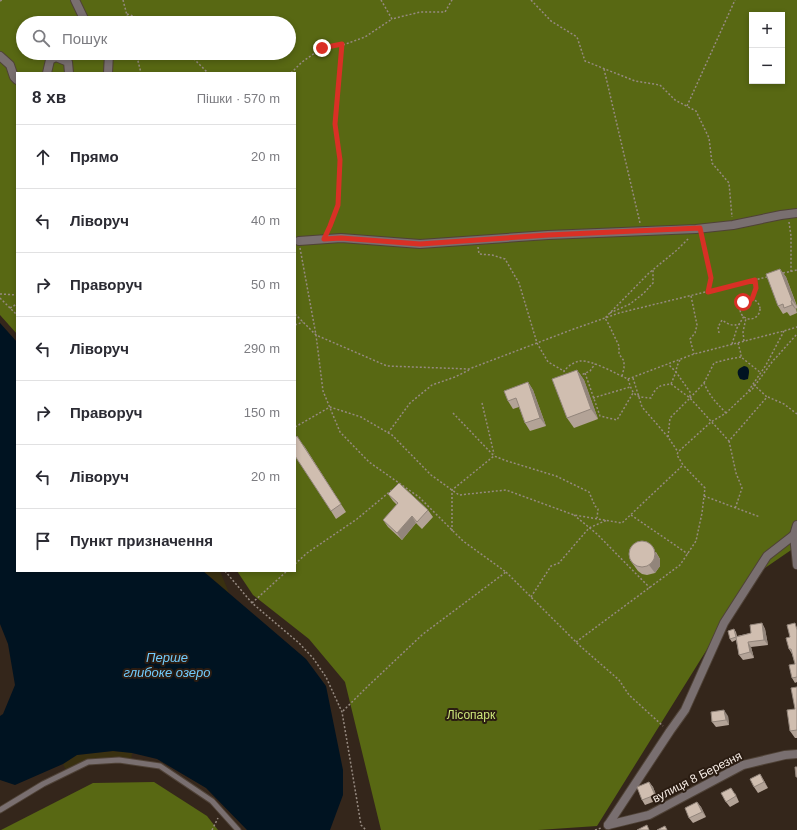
<!DOCTYPE html>
<html lang="uk">
<head>
<meta charset="utf-8">
<style>
	body { margin:0; font-family:Arial,sans-serif; background:#f2f2f3; color:#2b2b33 }
	.controls { position:absolute; right:12px; top:12px; display:grid; overflow:hidden; border-radius:0px; box-shadow:0 2px 6px #0003 }
	.controls button { width:36px; height:36px; display:grid; place-items:center; padding:0; border:0; border-bottom:1px solid #e1e1e2; background:#fff; color:#2b2b33; font:20px sans-serif }
	.stop { position:absolute; width:12px; height:12px; margin:-9px; border:3px solid #d93025; border-radius:50%; background:#fff }
	.stop.end { background:#d93025; border-color:#fff; box-shadow:0 1px 4px #0008 }
	.list { margin:0; padding:0; list-style:none }
	h2 { display:flex; justify-content:space-between; align-items:center; height:52px; margin:0; padding:0 16px; font-size:17px }
	h2 small { font-size:13px; font-weight:400; color:#7c7c81 }
	.list li { display:grid; grid-template-columns:26px 1fr auto; gap:12px; align-items:center; box-sizing:border-box; height:64px; padding:0 16px; border-top:1px solid #e1e1e2 }
	.list b { display:block; font-size:15px; white-space:nowrap }
	.list em { font-size:13px; font-style:normal; color:#7c7c81 }
	.icon { flex:none; width:22px; height:22px; fill:none; stroke:currentColor; stroke-width:2; stroke-linecap:round; stroke-linejoin:round }
	.map { position:relative; flex:none; width:797px; height:830px; overflow:hidden }
	.search { position:absolute; background:#fff; box-shadow:0 2px 6px #0003; left:16px; top:16px; width:280px; height:44px; display:flex; align-items:center; gap:10px; box-sizing:border-box; padding:0 14px; border-radius:22px; color:#7c7c81; font-size:15px }
	.panel { position:absolute; background:#fff; box-shadow:0 2px 6px #0003; left:16px; top:72px; width:280px; height:500px; border-radius:0px }
	.map>svg:first-child { display:block }
	.forest { fill:#586813; fill-rule:evenodd }
	.sand { fill:#393010 }
	.water { fill:#001321 }
	.lines { fill:none; stroke-linecap:round; stroke-linejoin:round }
	.lane-casing { stroke:#4f4237; stroke-width:7 }
	.street-casing { stroke:#4f4237; stroke-width:10 }
	.path { stroke:#968a81; stroke-width:1.5; stroke-dasharray:2 2; stroke-linecap:butt }
	.lane { stroke:#796f70; stroke-width:5 }
	.street { stroke:#796f70; stroke-width:8 }
	.wall { fill:#b3a397 }
	.shaded-wall { fill:#92857b }
	.building { fill:#d0beb0; stroke:#92857b }
	.route { stroke:#d93025; stroke-width:5 }
	.labels { text-anchor:middle; dominant-baseline:central; stroke-width:4; stroke-linejoin:round; paint-order:stroke }
	.park-label { font-size:12px; fill:#cce579; stroke:#2a1c12 }
	.street-label { font-size:12px; fill:#f5ebe4; stroke:#2a1c12 }
	.water-label { font-size:13px; font-style:italic; fill:#72cbfc; stroke:#2a1c12 }
</style>
</head>
<body>
<div class="map">
<svg width="797" height="830" viewBox="0 0 797 830">
	<rect width="100%" height="100%" fill="#34261b"/>
	<g class="forest">
		<path d="M0 0H797V546L752 577 597 826 538 830H381L345 682 309 639 253 595 237 571H295V73H17V334L0 315ZM752 15H782V81H752ZM23 23H289V53H23Z"/>
		<path d="M154 782 207 816 218 830H1L93 783Z"/>
	</g>
	<g class="sand">
		<path d="M203 571H220L229 593Z"/>
		<path d="M113 751 132 753 131 762H88L67 772 63 764 77 755Z"/>
	</g>
	<g class="water">
		<path d="M0 323 17 342V571H203L306 659 326 686 343 770V795L330 830H247L206 788 157 759 132 753 113 751 77 755 63 764 15 785 0 780V716L3 714 15 685 8 644 0 624Z"/>
		<path d="M744 366C751 367 749 373 748 379L744 380 740 379C736 372 737 369 744 366Z"/>
	</g>
	<g class="lines">
		<g class="lane-casing">
			<path id="lane" d="M0 810 43 784 88 762 119 760 160 766 212 801 238 830"/>
		</g>
		<g class="street-casing">
			<g id="street">
				<path d="M75 0 86 23"/>
				<path d="M0 56 10 65 14 77 17 80"/>
				<path d="M47 73 50 60 56 57 68 62 69 73"/>
				<path d="M108 73 109 53"/>
				<path d="M299 241 341 238 420 244 548 235 696 229 733 225 781 215 797 213"/>
				<path d="M797 525 794 535 797 565"/>
				<path d="M608 825 670 731 685 710 724 623 767 556 794 535"/>
				<path d="M608 825 649 815 743 765 785 755 797 754"/>
			</g>
		</g>
		<g class="path">
			<path d="M123 0 129 23"/>
			<path d="M381 0 392 19 420 12H445L452 0"/>
			<path d="M531 0 551 21 577 37 585 61 635 81 660 85 675 100 696 111 709 138 712 163 729 183 732 217"/>
			<path d="M0 1 2 0"/>
			<path d="M127 14 154 23"/>
			<path d="M343 45 365 37 392 19"/>
			<path d="M136 53 141 73"/>
			<path d="M188 53 208 73"/>
			<path d="M604 69 640 223"/>
			<path d="M291 73 302 62 322 48 343 45 335 124 340 160 338 205 328 231"/>
			<path d="M687 106 735 0"/>
			<path d="M789 222 791 236V272"/>
			<path d="M702 236 711 278 708 292"/>
			<path d="M478 247 479 254 492 255 505 259 519 283 537 343 548 362 564 371"/>
			<path d="M300 248 316 335 323 391 340 432 369 462 419 497 463 541 506 572 423 634 367 687 342 712"/>
			<path d="M783 273 797 270"/>
			<path d="M0 294 17 295"/>
			<path d="M691 296 697 325 695 333 690 339 694 354"/>
			<path d="M0 298 17 315"/>
			<path d="M752 299 756 289 755 280"/>
			<circle cx="750" cy="309" r="10"/>
			<path d="M10 308 17 304"/>
			<path d="M610 313 630 304 644 293 653 283V270"/>
			<path d="M295 314 316 335 387 366 469 369 571 330 619 313 767 277"/>
			<path d="M295 325 303 322"/>
			<path d="M719 333 718 327 722 320C729 325 732 326 740 324"/>
			<path d="M744 341 743 332 746 318"/>
			<path d="M738 343 741 354V357L761 373"/>
			<path d="M732 344 737 328 744 316"/>
			<path d="M680 360 677 366 676 372 690 392V398"/>
			<path d="M585 373 600 416 617 420 633 393"/>
			<path d="M566 375H565L564 371C568 366 574 362 580 361 593 360 616 374 628 379L694 354 784 331 797 327"/>
			<path d="M579 376 590 371 595 364"/>
			<path d="M622 376 624 368V361L619 354V346L609 325 605 318 649 273 677 250 689 238"/>
			<path d="M633 378 642 407 668 437 678 452"/>
			<path d="M628 379C633 395 634 397 651 398 656 387 659 385 671 384L676 372 668 364"/>
			<path d="M704 383 714 363 729 359 741 357"/>
			<path d="M671 384 690 398"/>
			<path d="M749 391H751L772 362 797 334"/>
			<path d="M768 397 784 404 797 414"/>
			<path d="M593 398 630 387"/>
			<path d="M690 398 704 383C710 397 716 402 726 413"/>
			<path d="M482 403 494 454"/>
			<path d="M453 413 494 456"/>
			<path d="M295 427 330 407 361 417 392 435 431 475 459 495 506 490 574 515 622 523 683 465 677 455 678 452 711 422 726 413 747 393 766 365 784 331"/>
			<path d="M388 433 410 403 432 385 455 377 469 370"/>
			<path d="M668 437 670 418 690 398 729 441 767 397 753 384"/>
			<path d="M729 441 736 473 742 488 735 509"/>
			<path d="M704 496 760 517"/>
			<path d="M574 515 597 534 650 588"/>
			<path d="M631 515 688 554"/>
			<path d="M452 531V490L494 456 507 461 556 476 589 492 595 506 598 509 597 518"/>
			<path d="M295 564 307 553 357 519 393 489"/>
			<path d="M225 571 252 603 299 643 313 658 326 677 342 712 349 753 361 825 366 830"/>
			<path d="M506 572 579 645 619 680 629 695 663 726"/>
			<path d="M531 597 551 566 559 563 589 528 607 520"/>
			<path d="M252 603 287 571"/>
			<path d="M576 642 680 565 696 541 702 513 705 488 683 465"/>
			<path d="M212 830 218 818"/>
			<path d="M595 830 601 828"/>
		</g>
		<use href="#lane" class="lane"/>
		<use href="#street" class="street"/>
	</g>
	<g class="wall">
		<path d="M780 269 786 277 797 306V308L796 309 797 313 790 316 787 312 783 314 778 306Z"/>
		<path d="M577 370 584 380 598 419 574 428 567 418Z"/>
		<path d="M528 382 533 390 546 426 530 431 525 423 519 407 513 409 508 401Z"/>
		<path d="M303 444 346 512 336 519 331 511Z"/>
		<path d="M388 494 428 510 433 517 422 529 416 523 402 540 388 527 383 520 397 505 393 501Z"/>
		<path d="M656 552 660 559V566L655 573 647 575 642 574 638 571 630 560Z"/>
		<path d="M762 623 765 629 768 645 751 647 754 658 743 660 739 655 736 640 732 642 730 639 734 629 736 632 737 636 751 633Z"/>
		<path d="M797 626V682L795 683 792 678 795 664 792 654 789 649Z"/>
		<path d="M797 687V738H795L790 731 795 709Z"/>
		<path d="M728 716 729 725 716 727 712 722Z"/>
		<path d="M760 774 763 779 768 788 758 793 754 787Z"/>
		<path d="M649 782 653 787 658 800 645 805 642 800Z"/>
		<path d="M735 793 739 802 730 807 726 802Z"/>
		<path d="M697 802 701 807 706 817 693 823 689 818Z"/>
	</g>
	<g class="shaded-wall">
		<path d="M780 269 786 277 797 307 792 300Z"/>
		<path d="M791 301 796 309 797 311 792 305Z"/>
		<path d="M577 370 584 380 598 419 591 409Z"/>
		<path d="M528 382 533 390 546 426 540 418Z"/>
		<path d="M412 516 416 523 402 540 397 533Z"/>
		<path d="M650 544 660 559V566L655 573 649 565Z"/>
		<path d="M762 623 765 629 768 645 764 640Z"/>
		<path d="M748 642 751 647 754 658 750 652Z"/>
		<path d="M724 710 728 716 729 725 726 720Z"/>
		<path d="M760 774 763 779 768 788 764 782Z"/>
		<path d="M649 782 653 787 658 800 655 795Z"/>
		<path d="M697 802 701 807 706 817 702 812Z"/>
	</g>
	<g class="building">
		<path d="M780 269 792 300 791 301 792 305 784 308 783 304 778 306 766 274Z"/>
		<path d="M577 370 591 409 567 418 552 379Z"/>
		<path d="M528 382 540 418 525 423 516 398 508 401 504 391Z"/>
		<path d="M297 436 341 504 331 511 295 456V438Z"/>
		<path d="M399 483 428 510 417 522 412 516 397 533 383 520 398 503 388 494Z"/>
		<circle cx="642" cy="554" r="13"/>
		<path d="M762 623 764 640 748 642 750 652 739 655 736 637 751 633 750 625Z"/>
		<path d="M795 623 797 630V677L792 678 789 665 795 664 791 649H789L786 638 790 637 787 625Z"/>
		<path d="M734 629 736 637 730 639 728 631Z"/>
		<path d="M797 687V730L790 731 787 710 795 709 791 688Z"/>
		<path d="M724 710 726 720 712 722 711 712Z"/>
		<path d="M795 767H797V777H796Z"/>
		<path d="M760 774 764 782 754 787 750 779Z"/>
		<path d="M649 782 655 795 642 800 637 787Z"/>
		<path d="M731 788 736 796 726 802 721 793Z"/>
		<path d="M697 802 702 812 689 818 685 808Z"/>
		<path d="M647 825 649 830H637Z"/>
		<path d="M665 826 667 830H657Z"/>
	</g>
	<g class="lines">
		<path class="route" d="M322 48 342 44 335 124 340 160 338 205 330 226 324 239 341 238 420 244 548 235 700 228 711 278 708 292 755 280 756 288 752 299 748 300 743 302"/>
	</g>
	<g class="labels">
		<g class="park-label">
			<text x="471" y="715">Лісопарк</text>
		</g>
		<g class="street-label">
			<text transform="translate(697 777) rotate(-27)">вулиця 8 Березня</text>
		</g>
		<g class="water-label">
			<text x="167" y="657">Перше<tspan x="167" dy="15">глибоке озеро</tspan></text>
		</g>
	</g>
</svg>
<div class="controls">
<button>+</button>
<button>−</button>
</div>
<div class="stop" style="left:743px;top:302px"></div>
<div class="stop end" style="left:322px;top:48px"></div>
<div class="search"><svg class="icon" aria-label="search" viewBox="0 0 24 24"><circle cx="10" cy="10" r="6"/><path d="M15 15l6 6"/></svg>Пошук</div>
<section class="panel">
<h2>8 хв<small>Пішки · 570 m</small></h2>
<ul class="list">
<li><svg class="icon" aria-label="ahead" viewBox="0 0 24 24"><path d="M12 20V5M6 11l6-6 6 6"/></svg><div><b>Прямо</b></div><em>20 m</em></li>
<li><svg class="icon" aria-label="left" viewBox="0 0 24 24"><path d="M17 20v-9H6M10 6l-5 5 5 5"/></svg><div><b>Ліворуч</b></div><em>40 m</em></li>
<li><svg class="icon" aria-label="right" viewBox="0 0 24 24"><path d="M7 20v-9h11M14 6l5 5-5 5"/></svg><div><b>Праворуч</b></div><em>50 m</em></li>
<li><svg class="icon" aria-label="left" viewBox="0 0 24 24"><path d="M17 20v-9H6M10 6l-5 5 5 5"/></svg><div><b>Ліворуч</b></div><em>290 m</em></li>
<li><svg class="icon" aria-label="right" viewBox="0 0 24 24"><path d="M7 20v-9h11M14 6l5 5-5 5"/></svg><div><b>Праворуч</b></div><em>150 m</em></li>
<li><svg class="icon" aria-label="left" viewBox="0 0 24 24"><path d="M17 20v-9H6M10 6l-5 5 5 5"/></svg><div><b>Ліворуч</b></div><em>20 m</em></li>
<li><svg class="icon" aria-label="arrive" viewBox="0 0 24 24"><path d="M6 21V4h12l-3 4 3 4H6"/></svg><div><b>Пункт призначення</b></div></li>
</ul>
</section>
</div>
</body>
</html>
